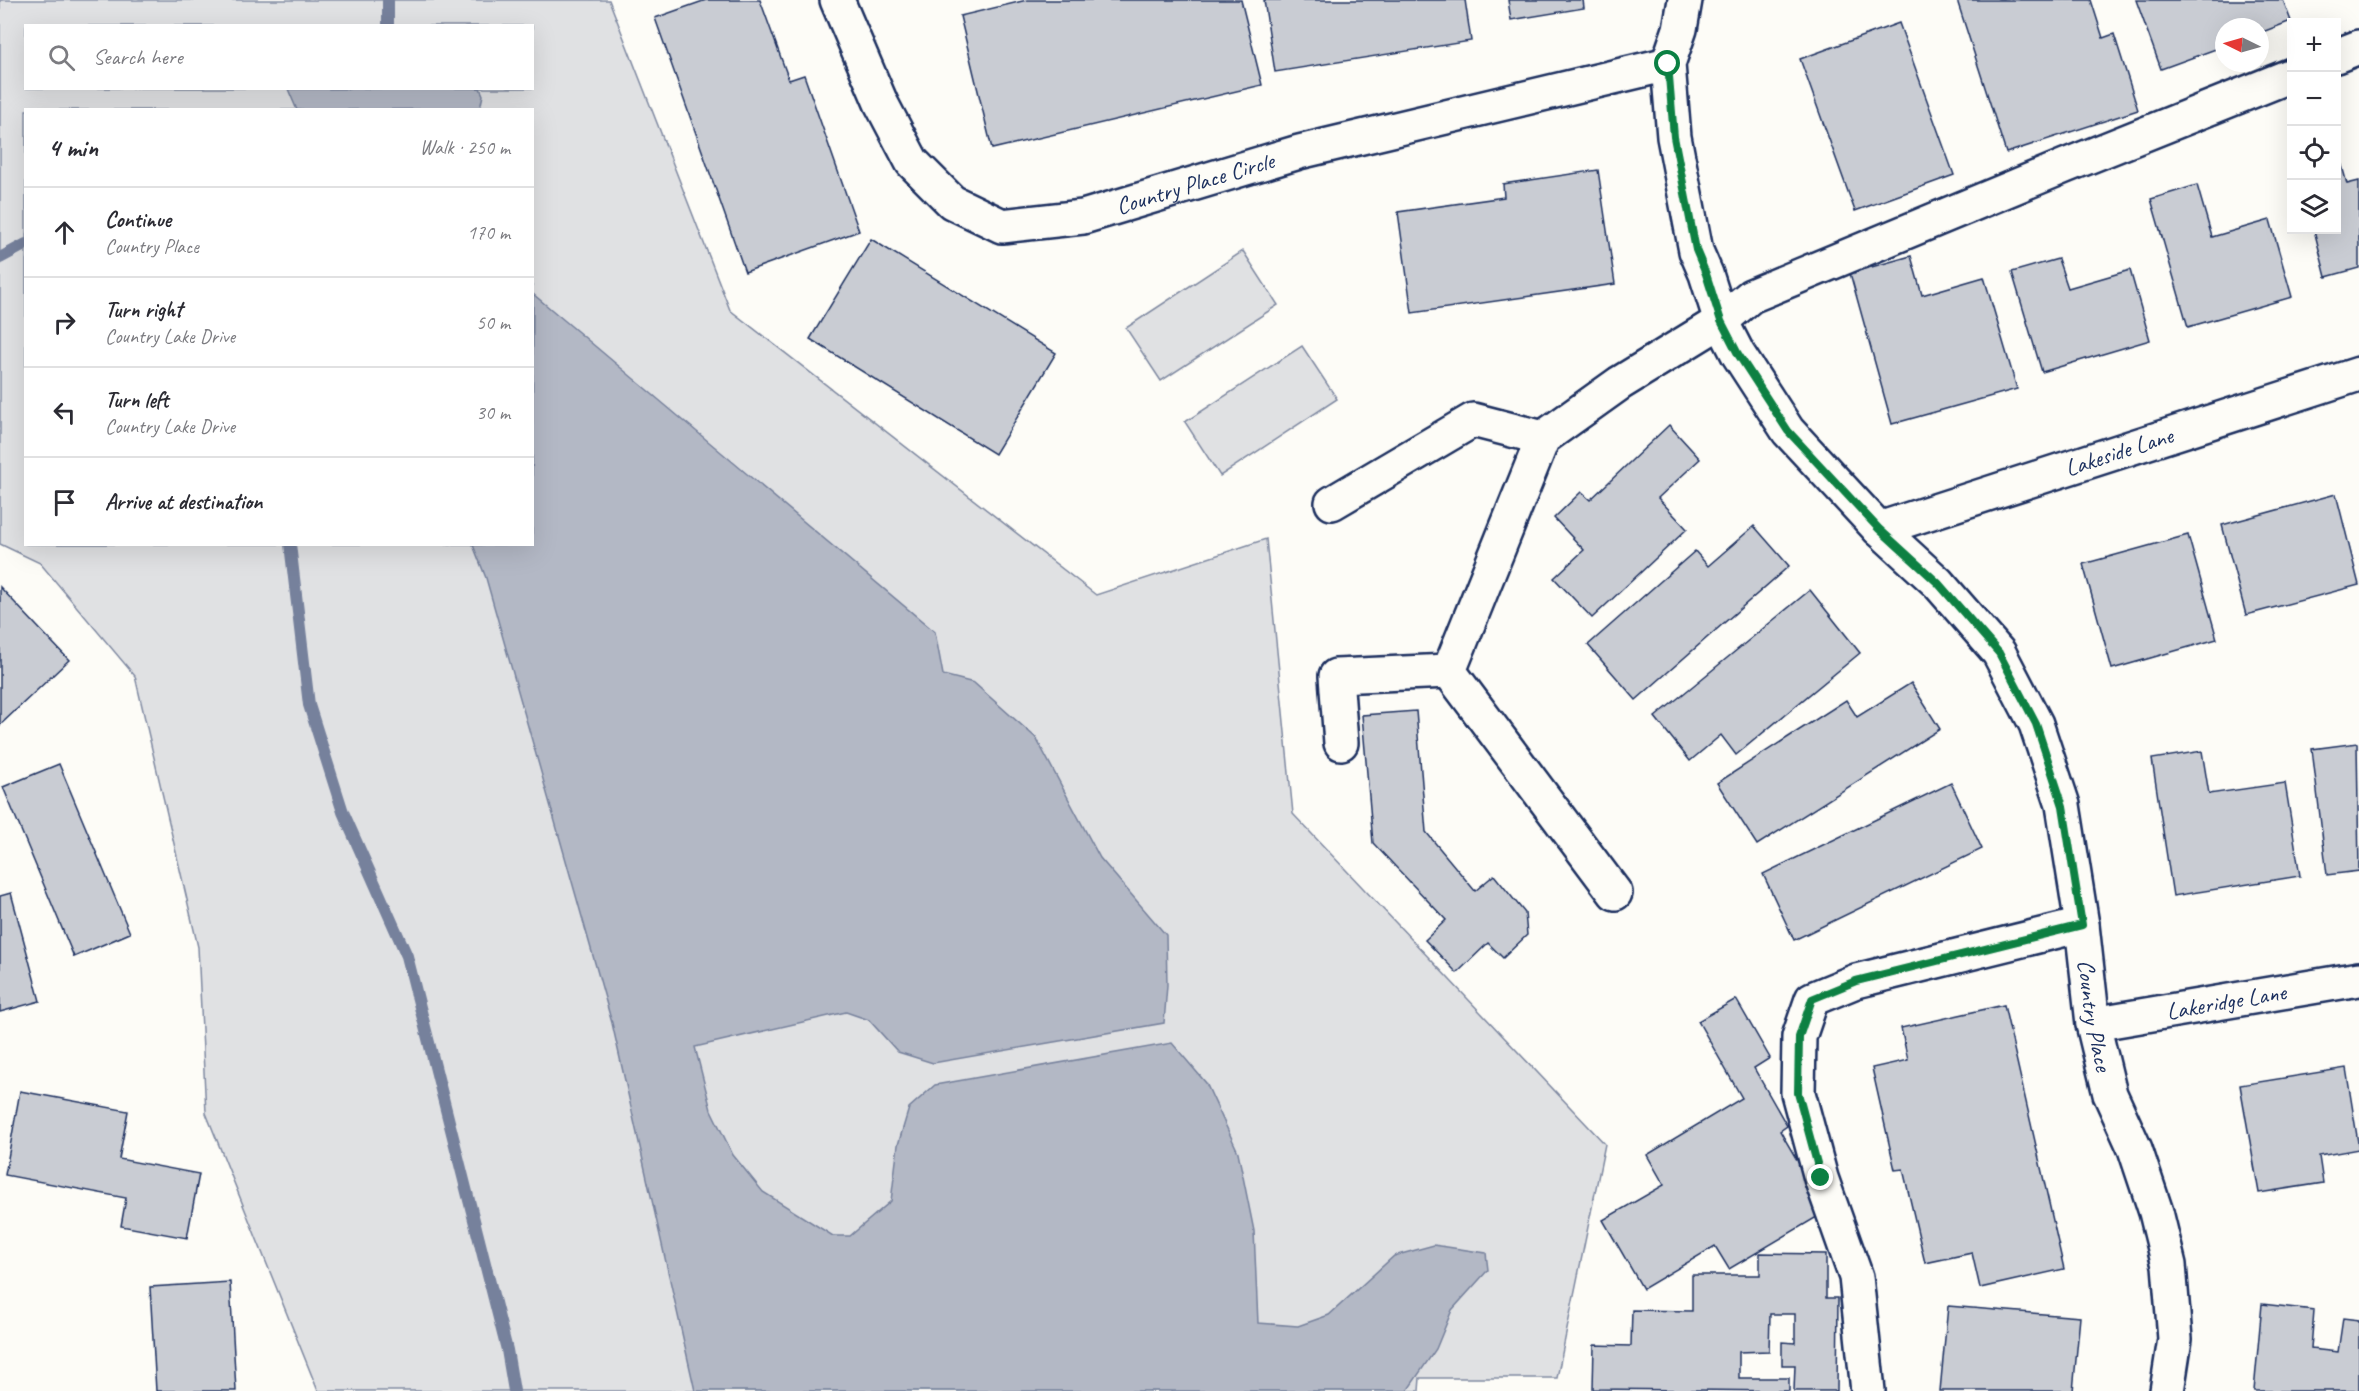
<!DOCTYPE html>
<html lang="en">
<head>
<meta charset="utf-8">
<style>
	body { margin:0; font-family:Caveat,sans-serif; background:#f7f7f7; color:#2b2b33 }
	.controls { position:absolute; right:18px; top:18px; display:grid; overflow:hidden; border-radius:0px; box-shadow:0 6px 24px #0002 }
	.controls button { width:54px; height:54px; display:grid; place-items:center; padding:0; border:0; border-bottom:2px solid #e1e1e2; background:#fff; color:#2b2b33; font:30px sans-serif }
	.compass { position:absolute; left:2215px; top:18px; width:54px; height:54px; border-radius:50%; background:#fff; box-shadow:0 6px 24px #0002; rotate:275deg }
	.stop { position:absolute; width:18px; height:18px; margin:-14px; border:4px solid #0b8043; border-radius:50%; background:#fff }
	.stop.end { background:#0b8043; border-color:#fff; box-shadow:0 2px 6px #0008 }
	.list { margin:0; padding:0; list-style:none }
	h2 { display:flex; justify-content:space-between; align-items:center; height:78px; margin:0; padding:0 24px; font-size:26px }
	h2 small { font-size:20px; font-weight:400; color:#7c7c81 }
	.list li { display:grid; grid-template-columns:39px 1fr auto; gap:18px; align-items:center; box-sizing:border-box; height:90px; padding:0 24px; border-top:2px solid #e1e1e2 }
	.list b { display:block; font-size:22px; white-space:nowrap }
	.list p { margin:0; font-size:20px; white-space:nowrap; color:#7c7c81 }
	.list em { font-size:20px; font-style:normal; color:#7c7c81 }
	.icon { flex:none; width:33px; height:33px; fill:none; stroke:currentColor; stroke-width:2; stroke-linecap:round; stroke-linejoin:round }
	.map { position:relative; flex:none; width:2359px; height:1391px; overflow:hidden }
	.search { position:absolute; background:#fff; box-shadow:0 6px 24px #0002; left:24px; top:24px; width:510px; height:66px; display:flex; align-items:center; gap:15px; box-sizing:border-box; padding:0 21px; border-radius:0px; color:#7c7c81; font-size:22px }
	.panel { position:absolute; background:#fff; box-shadow:0 6px 24px #0002; left:24px; top:108px; width:510px; height:438px; border-radius:0px }
	.map>svg:first-child { display:block }
	.green { fill:#e0e1e3; stroke:#7e88a0; stroke-width:1.5; fill-rule:evenodd }
	.water { fill:#b3b8c5; stroke:#76819c; stroke-width:1.5 }
	.lines { fill:none; stroke-linecap:round; stroke-linejoin:round }
	.stream { stroke:#76819c; stroke-width:12 }
	.building { fill:#c9ccd3; stroke:#1b2f5e; stroke-width:1.5 }
	.minor-casing { stroke:#1b2f5e; stroke-width:38 }
	.minor { stroke:#fdfcf7; stroke-width:33 }
	.route { stroke:#0b8043; stroke-width:8 }
	.labels { text-anchor:middle; dominant-baseline:central; stroke-width:4.5; stroke-linejoin:round; paint-order:stroke }
	.street-label { font-size:24px; fill:#1b2f5e; stroke:#fdfcf7 }
</style>
</head>
<body>
<div class="map">
<svg width="2359" height="1391" viewBox="0 0 2359 1391">
	<rect width="100%" height="100%" fill="#fdfcf7"/>
	<filter id="ink" filterUnits="userSpaceOnUse"><feTurbulence type="fractalNoise" baseFrequency=".0167" numOctaves="2"/><feDisplacementMap in="SourceGraphic" scale="12" xChannelSelector="R" yChannelSelector="G"/><feConvolveMatrix kernelMatrix="1 2 1 2 8 2 1 2 1" color-interpolation-filters="sRGB"/></filter>
	<g filter="url(#ink)">
		<g class="green">
			<path d="M0 0H609L730 310 1096 595 1266 539 1293 814 1605 1144 1557 1378H1420L1419 1391H318L206 1113 198 947 135 676 40 563 0 544ZM26 26H532V88H26ZM26 110H532V544H26Z"/>
			<path d="M1243 251 1278 305 1161 381 1126 328Z"/>
			<path d="M1302 346 1337 399 1220 476 1185 422Z"/>
		</g>
		<g class="water">
			<path d="M288 89 480 88 483 95 480 109 297 110Z"/>
			<path d="M533 294 935 632 943 675 974 683 1036 738 1100 858 1166 935 1167 985 1164 1023 933 1063 898 1052 869 1020 846 1012 695 1047 711 1110 733 1155 763 1192 833 1236H850L891 1201 898 1145 909 1108 935 1085 1172 1043 1206 1083 1238 1152 1254 1231 1258 1323 1298 1326 1329 1315 1394 1256 1434 1245 1486 1253 1488 1270 1452 1310 1436 1349 1407 1391H695L612 1023 486 578 473 545 532 544Z"/>
		</g>
		<g class="lines">
			<g class="stream">
				<path d="M388 0V26"/>
				<path d="M0 258 26 244"/>
				<path d="M290 544 309 705 343 812 407 956 507 1350 514 1391"/>
			</g>
		</g>
		<g class="building">
			<path d="M706 0H760L789 80 804 75 859 231 745 272 655 18Z"/>
			<path d="M1027 0H1241L1262 85 992 149 960 16Z"/>
			<path d="M1264 0H1465L1471 41 1275 72Z"/>
			<path d="M1508 0H1583L1584 8 1511 20Z"/>
			<path d="M1957 0H2091L2103 38 2114 34 2138 110 2006 153Z"/>
			<path d="M2136 0H2283L2291 21 2260 33V27H2224V46L2161 69Z"/>
			<path d="M1899 23 1954 175 1855 211 1800 59Z"/>
			<path d="M2336 144 2347 184 2359 181V268L2326 277 2314 230H2336Z"/>
			<path d="M1598 170 1615 284 1412 313 1398 212 1504 197 1503 184Z"/>
			<path d="M2197 185 2212 237 2270 220 2292 297 2188 327 2151 199Z"/>
			<path d="M871 239 1056 353 995 454 810 339Z"/>
			<path d="M1911 256 1922 295 1984 277 2017 389 1892 424 1850 273Z"/>
			<path d="M2058 259 2068 288 2130 270 2150 340 2042 372 2012 272Z"/>
			<path d="M1669 425 1700 459 1658 498 1687 529 1592 618 1554 578 1584 550 1554 518 1581 492 1590 500Z"/>
			<path d="M2336 494 2359 585 2246 615 2222 525Z"/>
			<path d="M1754 526 1789 566 1636 700 1588 645 1695 551 1708 566Z"/>
			<path d="M2188 535 2217 639 2112 669 2083 564Z"/>
			<path d="M0 587 69 660 0 725Z"/>
			<path d="M1810 590 1860 653 1736 755 1721 735 1690 761 1655 717Z"/>
			<path d="M1911 683 1940 729 1757 845 1717 783 1846 700 1857 717Z"/>
			<path d="M1416 711 1426 832 1475 891 1494 875 1525 913 1527 935 1503 958 1488 943 1457 973 1425 940 1446 920 1373 843 1362 715Z"/>
			<path d="M2357 743 2359 871 2327 875 2312 749Z"/>
			<path d="M2202 751 2209 794 2285 783 2300 876 2173 896 2152 759Z"/>
			<path d="M59 764 130 933 74 957 3 787Z"/>
			<path d="M1951 783 1982 849 1794 940 1763 874Z"/>
			<path d="M11 893 40 1001 0 1012V896Z"/>
			<path d="M1736 999 1770 1058 1754 1068 1787 1126 1780 1131 1827 1211 1729 1269 1715 1246 1643 1289 1603 1220 1664 1185 1647 1155 1742 1098 1698 1021Z"/>
			<path d="M2004 1005 2064 1269 1980 1288 1972 1253 1925 1263 1903 1169 1895 1170 1872 1068 1908 1060 1901 1028Z"/>
			<path d="M2346 1068 2359 1149 2319 1156 2323 1183 2259 1193 2240 1085Z"/>
			<path d="M20 1091 128 1111 119 1159 199 1174 187 1238 121 1226 126 1198 5 1175Z"/>
			<path d="M1760 1253 1826 1254V1298H1838L1837 1391H1794L1795 1365H1782V1342L1795 1343V1314H1770L1769 1351 1739 1352V1378H1789V1391L1593 1389 1594 1345 1631 1346 1632 1310 1692 1311V1275H1760Z"/>
			<path d="M230 1282 236 1391H156L150 1287Z"/>
			<path d="M2262 1304 2314 1310 2311 1349 2338 1352 2343 1318 2359 1320V1391H2254Z"/>
			<path d="M1948 1306 2080 1317 2073 1391H1940Z"/>
		</g>
		<g class="lines">
			<g class="minor-casing">
				<g id="minor">
					<path id="s1" d="M837 0 881 103 912 162 952 202 1002 226 1083 217 1299 152 1668 64"/>
					<path id="s2" d="M1685 0 1680 29 1668 64 1674 137 1696 251 1706 274 1721 321 1738 354 1788 431 1879 529 1938 583 1999 653 2036 724 2063 805 2082 925 2093 1024 2110 1094 2135 1149 2156 1212 2169 1265 2175 1339 2167 1391"/>
					<path d="M2336 56 2359 47"/>
					<path d="M1332 503 1473 420 1543 438"/>
					<path id="s3" d="M1879 529 2359 374"/>
					<path d="M1341 743 1336 676 1449 671"/>
					<path d="M1615 893 1449 671 1543 438 1620 383 1721 321 1751 296 2065 166 2292 75"/>
					<path id="s4" d="M2093 1024 2359 979"/>
					<path d="M1868 1391 1856 1277 1821 1178 1798 1093 1799 1037 1812 999 1856 981 2082 925"/>
				</g>
			</g>
			<use href="#minor" class="minor"/>
		</g>
	</g>
	<g class="lines" filter="url(#ink)">
		<path class="route" d="M1668 64 1674 137 1696 250 1706 274 1721 321 1738 354 1788 431 1879 529 1938 583 1999 653 2036 724 2063 806 2082 925 1856 981 1812 999 1799 1037 1798 1093 1821 1178"/>
	</g>
	<g class="labels">
		<g class="street-label">
			<text stroke="none"><textPath href="#s1" startOffset="489">Country Place Circle</textPath></text>
			<text stroke="none"><textPath href="#s3" startOffset="252">Lakeside Lane</textPath></text>
			<text stroke="none"><textPath href="#s4" startOffset="135">Lakeridge Lane</textPath></text>
			<text stroke="none"><textPath href="#s2" startOffset="1144">Country Place</textPath></text>
		</g>
	</g>
</svg>
<div class="controls">
<button>+</button>
<button>−</button>
<button><svg class="icon" aria-label="locate" viewBox="0 0 24 24"><circle cx="12" cy="12" r="6"/><path d="M12 2v4M12 18v4M2 12h4M18 12h4"/></svg></button>
<button><svg class="icon" aria-label="layers" viewBox="0 0 24 24"><path d="M12 4l9 5-9 5-9-5zM3 14l9 5 9-5"/></svg></button>
</div>
<svg class="compass" viewBox="-18 -18 36 36"><path d="M0-13l5 13h-10z" fill="#e53935"/><path d="M0 13l5-13h-10z" fill="#7c7c81"/></svg>
<div class="stop" style="left:1668px;top:64px"></div>
<div class="stop end" style="left:1821px;top:1178px"></div>
<div class="search"><svg class="icon" aria-label="search" viewBox="0 0 24 24"><circle cx="10" cy="10" r="6"/><path d="M15 15l6 6"/></svg>Search here</div>
<section class="panel">
<h2>4 min<small>Walk · 250 m</small></h2>
<ul class="list">
<li><svg class="icon" aria-label="ahead" viewBox="0 0 24 24"><path d="M12 20V5M6 11l6-6 6 6"/></svg><div><b>Continue</b><p>Country Place</p></div><em>170 m</em></li>
<li><svg class="icon" aria-label="right" viewBox="0 0 24 24"><path d="M7 20v-9h11M14 6l5 5-5 5"/></svg><div><b>Turn right</b><p>Country Lake Drive</p></div><em>50 m</em></li>
<li><svg class="icon" aria-label="left" viewBox="0 0 24 24"><path d="M17 20v-9H6M10 6l-5 5 5 5"/></svg><div><b>Turn left</b><p>Country Lake Drive</p></div><em>30 m</em></li>
<li><svg class="icon" aria-label="arrive" viewBox="0 0 24 24"><path d="M6 21V4h12l-3 4 3 4H6"/></svg><div><b>Arrive at destination</b></div></li>
</ul>
</section>
</div>
</body>
</html>
